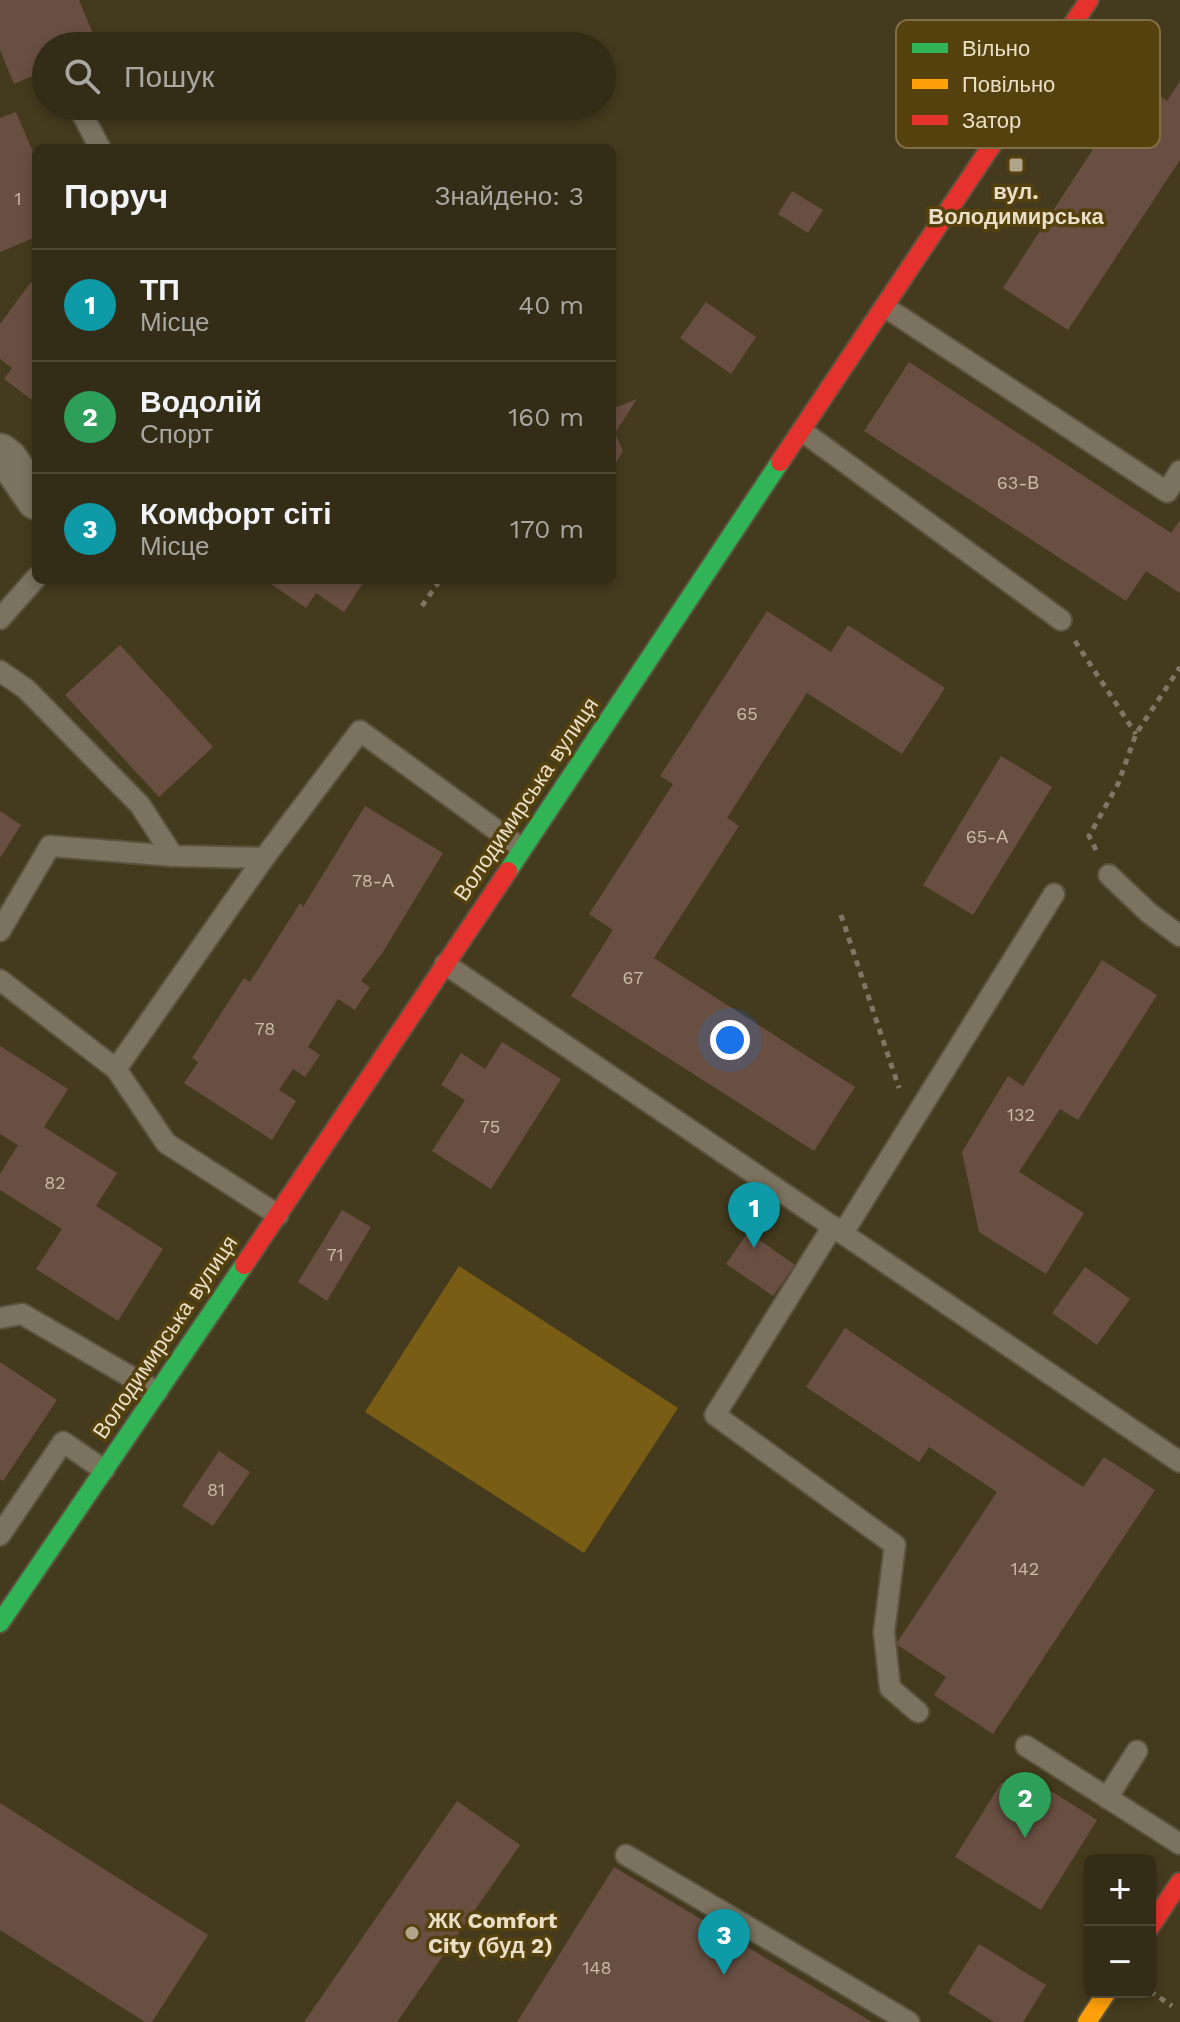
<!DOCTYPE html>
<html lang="uk">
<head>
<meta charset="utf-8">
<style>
	body { margin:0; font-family:"Work Sans",sans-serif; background:#3e3823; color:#f1f3f6 }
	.controls { position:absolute; right:24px; bottom:24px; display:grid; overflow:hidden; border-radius:12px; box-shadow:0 4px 12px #0003 }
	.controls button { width:72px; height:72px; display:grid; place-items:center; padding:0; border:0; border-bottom:2px solid #4e4835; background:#332c16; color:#f1f3f6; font:40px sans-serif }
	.you { position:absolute; left:730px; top:1040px; width:28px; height:28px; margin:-20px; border:6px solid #fff; border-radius:50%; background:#1a73e8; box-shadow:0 0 0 12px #1a73e833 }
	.badge { display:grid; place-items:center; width:52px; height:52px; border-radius:50%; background:#95b2f1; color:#fff; font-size:26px; font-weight:700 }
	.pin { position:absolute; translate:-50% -66px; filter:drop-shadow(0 2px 4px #0008) }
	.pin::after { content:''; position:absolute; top:42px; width:28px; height:24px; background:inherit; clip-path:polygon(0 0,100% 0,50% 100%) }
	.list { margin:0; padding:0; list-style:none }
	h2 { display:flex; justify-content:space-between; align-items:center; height:104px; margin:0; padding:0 32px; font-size:34px }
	h2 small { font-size:26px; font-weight:400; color:#a9a7a1 }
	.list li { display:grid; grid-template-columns:52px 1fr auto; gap:24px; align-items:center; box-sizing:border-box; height:112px; padding:0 32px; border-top:2px solid #4e4835 }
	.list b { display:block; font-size:30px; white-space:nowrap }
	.list p { margin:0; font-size:26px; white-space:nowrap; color:#a9a7a1 }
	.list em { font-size:26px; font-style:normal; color:#a9a7a1 }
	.icon { flex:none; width:44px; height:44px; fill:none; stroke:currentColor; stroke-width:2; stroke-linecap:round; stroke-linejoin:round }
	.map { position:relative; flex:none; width:1180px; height:2022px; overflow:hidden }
	.search { position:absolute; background:#332c16; box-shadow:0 4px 12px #0003; left:32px; top:32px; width:584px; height:88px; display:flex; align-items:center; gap:20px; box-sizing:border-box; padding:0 28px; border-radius:44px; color:#a9a7a1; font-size:30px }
	.panel { position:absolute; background:#332c16; box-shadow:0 4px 12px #0003; left:32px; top:144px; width:584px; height:440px; border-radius:12px }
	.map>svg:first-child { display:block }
	.green { fill:#795d14 }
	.building { fill:#694f41 }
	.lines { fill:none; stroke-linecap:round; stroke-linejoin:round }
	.lane-casing { stroke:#5b533e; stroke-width:24 }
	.street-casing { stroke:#5b533e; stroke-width:42 }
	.fast-casing { stroke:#5b533e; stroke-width:22 }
	.slow-casing { stroke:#5b533e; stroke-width:22 }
	.jam-casing { stroke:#5b533e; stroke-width:22 }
	.path { stroke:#7e7765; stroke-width:5; stroke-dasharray:6 6; stroke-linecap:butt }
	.lane { stroke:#7b735f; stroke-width:20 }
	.street { stroke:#7b735f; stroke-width:38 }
	.fast { stroke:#30b455; stroke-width:18 }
	.slow { stroke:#ff9f0a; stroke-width:18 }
	.jam { stroke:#e5322d; stroke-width:18 }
	.poi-dot { fill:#b0a58b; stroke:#54410e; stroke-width:3 }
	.labels { text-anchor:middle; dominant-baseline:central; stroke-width:7; stroke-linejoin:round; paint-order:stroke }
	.number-label { font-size:18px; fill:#cabba5 }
	.poi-label { font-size:22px; font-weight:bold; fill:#eadfc6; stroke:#54410e }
	.street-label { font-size:22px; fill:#eadfc6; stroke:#54410e }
	.key { fill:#54410e; stroke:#817045; stroke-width:2 }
	.key-label { font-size:22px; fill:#eadfc6 }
</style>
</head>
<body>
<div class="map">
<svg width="1180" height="2022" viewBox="0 0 1180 2022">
	<rect width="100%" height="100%" fill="#443a1e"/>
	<path class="green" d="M459 1266 678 1408 584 1553 365 1412Z"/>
	<g class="building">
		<path d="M0 0H79L98 46H46V70L14 84 0 50Z"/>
		<path d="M1137 81 1167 101 1180 81V160L1068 330 1003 288Z"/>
		<path d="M16 112 36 159V237L0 252V118Z"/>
		<path d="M792 191 823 210 808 233 778 214Z"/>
		<path d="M31 282 36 286V403L4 379 12 368 0 359V324Z"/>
		<path d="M706 302 756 337 731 374 680 338Z"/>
		<path d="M909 362 1171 533 1180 520V593L1146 571 1126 601 864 431Z"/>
		<path d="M637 399 615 433 623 451 612 469V409Z"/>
		<path d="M265 580H365L344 612 316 593 306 608Z"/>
		<path d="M767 611 831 652 848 625 945 688 902 754 807 693 727 818 739 826 654 958 855 1087 814 1151 571 996 613 930 589 914 673 784 660 776Z"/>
		<path d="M120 645 213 747 159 797 65 695Z"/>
		<path d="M1001 756 1052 787 973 915 923 885Z"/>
		<path d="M365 806 443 853 381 955 361 981 370 987 355 1010 338 999 308 1047 320 1055 305 1077 293 1069 279 1090 296 1101 272 1140 184 1083 198 1062 192 1058 244 978 250 982 300 903 303 907Z"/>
		<path d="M0 811 21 825 0 858Z"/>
		<path d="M1102 960 1157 995 1078 1120 1060 1109 1019 1172 1084 1213 1046 1274 979 1232 962 1152 1008 1076 1023 1086Z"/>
		<path d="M502 1042 561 1079 491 1189 432 1151 465 1100 441 1085 461 1053 485 1069Z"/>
		<path d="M0 1046 68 1089 44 1127 117 1173 96 1206 163 1249 118 1321 36 1269 62 1229 0 1190V1174L18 1145 0 1134Z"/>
		<path d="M342 1210 371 1227 327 1301 298 1282Z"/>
		<path d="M748 1232 795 1265 773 1296 726 1264Z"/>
		<path d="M1085 1267 1130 1299 1097 1345 1052 1313Z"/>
		<path d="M845 1328 1083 1487 1104 1457 1155 1490 993 1734 934 1695 946 1677 896 1644 997 1492 929 1447 919 1462 806 1387Z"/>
		<path d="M0 1362 57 1400 3 1481 0 1479Z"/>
		<path d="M219 1451 250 1472 213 1526 182 1506Z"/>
		<path d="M1001 1783 1051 1791 1097 1820 1041 1910 955 1857Z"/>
		<path d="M457 1801 520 1845 397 2022H304Z"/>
		<path d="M0 1803 208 1935 152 2022H145L0 1930Z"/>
		<path d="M614 1867 872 2022H517Z"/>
		<path d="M979 1944 1046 1985 1023 2022H994L948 1993Z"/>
	</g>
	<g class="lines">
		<g class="lane-casing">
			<g id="lane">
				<path d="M78 106 100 148"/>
				<path d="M885 307 1167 492 1180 471"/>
				<path d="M802 431 1061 620"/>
				<path d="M0 619 36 578"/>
				<path d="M0 671 26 689 140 805 173 856"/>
				<path d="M1109 875 1149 913 1180 936"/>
				<path d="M0 931 50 846 173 856 264 858 360 731 521 848"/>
				<path d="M445 964 1180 1462"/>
				<path d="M0 980 116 1069 166 1143 278 1215"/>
				<path d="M116 1069 264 858"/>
				<path d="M833 1226 715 1415 895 1545 884 1632 890 1688 918 1712"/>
				<path d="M843 1233 1054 894"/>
				<path d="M0 1318 22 1314 157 1392"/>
				<path d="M0 1535 63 1442 104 1470"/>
				<path d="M1026 1746 1180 1844"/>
				<path d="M1107 1798 1137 1751"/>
				<path d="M626 1855 909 2022"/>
			</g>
		</g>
		<g class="street-casing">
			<path id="street" d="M0 453 8 459 36 500"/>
		</g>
		<g class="fast-casing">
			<g id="fast">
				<path d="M508 871 780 462"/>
				<path d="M0 1623 244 1265"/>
			</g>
		</g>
		<g class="slow-casing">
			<path id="slow" d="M1087 2022 1107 1992"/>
		</g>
		<g class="jam-casing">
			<g id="jam">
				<path d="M780 462 1089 0"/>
				<path d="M244 1265 508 871"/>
				<path d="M1150 1927 1180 1882"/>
			</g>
		</g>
		<g class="path">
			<path d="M422 606 440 580"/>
			<path d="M1075 641 1136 734"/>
			<path d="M1096 850 1089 836 1118 784 1136 734 1180 667"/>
			<path d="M841 915 899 1088"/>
			<path d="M1150 1991 1172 2006"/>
		</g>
		<use href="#lane" class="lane"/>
		<use href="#street" class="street"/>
		<use href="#fast" class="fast"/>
		<use href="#slow" class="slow"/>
		<use href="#jam" class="jam"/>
	</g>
	<g class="poi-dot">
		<rect x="1008" y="157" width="16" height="16" rx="4"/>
		<circle cx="412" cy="1933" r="8"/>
	</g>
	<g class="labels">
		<g class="number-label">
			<text x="18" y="198">1</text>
			<text x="1018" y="482">63-В</text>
			<text x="747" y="713">65</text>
			<text x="987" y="836">65-А</text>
			<text x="373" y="880">78-А</text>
			<text x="633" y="977">67</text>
			<text x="265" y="1028">78</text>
			<text x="1021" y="1114">132</text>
			<text x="490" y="1126">75</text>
			<text x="55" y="1182">82</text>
			<text x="335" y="1254">71</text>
			<text x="216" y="1489">81</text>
			<text x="1025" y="1568">142</text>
			<text x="597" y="1967">148</text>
		</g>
		<g class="poi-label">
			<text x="1016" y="191">вул.<tspan x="1016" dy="25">Володимирська</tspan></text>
			<text x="428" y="1920" text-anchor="start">ЖК Comfort<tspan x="428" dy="25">City (буд 2)</tspan></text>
		</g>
		<g class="street-label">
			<text transform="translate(526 799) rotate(-56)">Володимирська вулиця</text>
			<text transform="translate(165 1337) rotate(-56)">Володимирська вулиця</text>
		</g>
	</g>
	<rect x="896" y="20" width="264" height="128" rx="12" class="key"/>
	<rect x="912" y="43" width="36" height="10" fill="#30b455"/>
	<rect x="912" y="79" width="36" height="10" fill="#ff9f0a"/>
	<rect x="912" y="115" width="36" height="10" fill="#e5322d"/>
	<g class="key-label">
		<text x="962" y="56">Вільно</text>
		<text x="962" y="92">Повільно</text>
		<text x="962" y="128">Затор</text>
	</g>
</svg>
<div class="controls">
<button>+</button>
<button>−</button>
</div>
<div class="you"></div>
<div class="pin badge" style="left:754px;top:1248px;background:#0f9aa8">1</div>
<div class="pin badge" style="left:1025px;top:1838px;background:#2e9e5b">2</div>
<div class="pin badge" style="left:724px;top:1975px;background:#0f9aa8">3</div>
<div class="search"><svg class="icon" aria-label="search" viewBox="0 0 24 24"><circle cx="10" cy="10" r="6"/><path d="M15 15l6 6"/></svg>Пошук</div>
<section class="panel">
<h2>Поруч<small>Знайдено: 3</small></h2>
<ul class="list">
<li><span class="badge" style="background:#0f9aa8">1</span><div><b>ТП</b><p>Місце</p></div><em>40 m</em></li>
<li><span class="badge" style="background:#2e9e5b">2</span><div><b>Водолій</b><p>Спорт</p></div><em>160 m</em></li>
<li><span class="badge" style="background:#0f9aa8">3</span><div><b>Комфорт сіті</b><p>Місце</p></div><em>170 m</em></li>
</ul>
</section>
</div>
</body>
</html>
